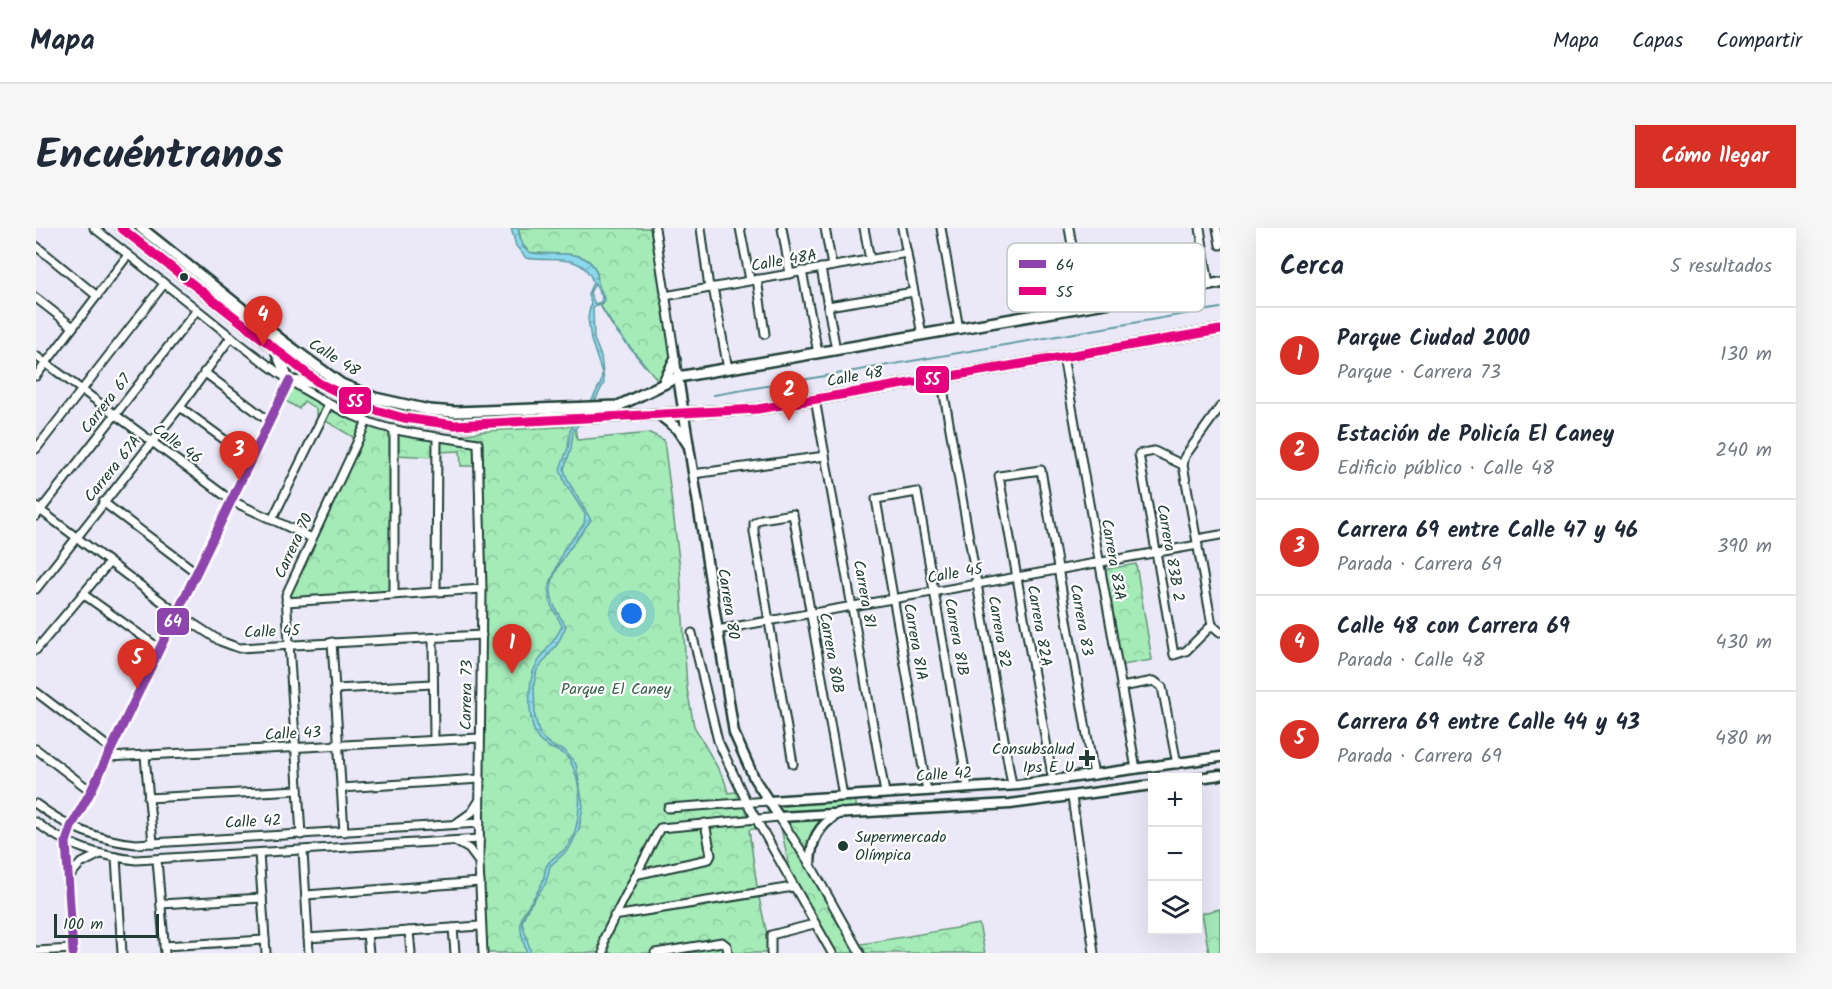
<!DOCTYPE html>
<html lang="es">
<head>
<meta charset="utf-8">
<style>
	body { margin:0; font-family:Kalam,sans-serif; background:#f6f6f7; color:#1f2937 }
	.controls { position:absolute; right:18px; bottom:18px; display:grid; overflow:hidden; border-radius:0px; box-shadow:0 6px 24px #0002 }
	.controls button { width:54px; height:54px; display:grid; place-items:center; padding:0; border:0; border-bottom:2px solid #e0e1e3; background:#fff; color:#1f2937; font:30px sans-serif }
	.scale { position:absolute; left:18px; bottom:15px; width:105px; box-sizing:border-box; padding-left:6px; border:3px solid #1f3d34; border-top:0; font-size:16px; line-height:21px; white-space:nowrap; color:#1f3d34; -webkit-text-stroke:4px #fff; paint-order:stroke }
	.you { position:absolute; left:596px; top:386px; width:21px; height:21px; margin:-15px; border:4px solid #fff; border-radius:50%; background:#1a73e8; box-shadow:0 0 0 9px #1a73e833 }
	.badge { display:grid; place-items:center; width:39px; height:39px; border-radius:50%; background:#d93025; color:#fff; font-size:20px; font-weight:700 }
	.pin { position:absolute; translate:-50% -50px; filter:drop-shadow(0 2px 3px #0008) }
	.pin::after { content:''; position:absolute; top:32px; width:21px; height:18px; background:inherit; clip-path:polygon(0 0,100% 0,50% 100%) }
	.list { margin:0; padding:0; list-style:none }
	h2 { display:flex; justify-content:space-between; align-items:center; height:78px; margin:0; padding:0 24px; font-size:26px }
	h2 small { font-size:20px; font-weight:400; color:#747a83 }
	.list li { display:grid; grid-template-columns:39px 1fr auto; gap:18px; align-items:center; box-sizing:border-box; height:96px; padding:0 24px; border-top:2px solid #e0e1e3 }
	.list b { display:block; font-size:22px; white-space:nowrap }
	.list p { margin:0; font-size:20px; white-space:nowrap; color:#747a83 }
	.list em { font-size:20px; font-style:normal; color:#747a83 }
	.icon { flex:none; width:33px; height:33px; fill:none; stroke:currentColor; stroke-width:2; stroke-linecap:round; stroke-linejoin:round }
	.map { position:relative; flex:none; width:1184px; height:725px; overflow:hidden; border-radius:0px }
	header { display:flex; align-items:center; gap:36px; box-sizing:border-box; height:84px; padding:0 30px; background:#fff; border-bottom:2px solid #e0e1e3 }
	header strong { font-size:28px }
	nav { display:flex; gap:33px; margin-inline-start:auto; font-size:21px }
	.intro { display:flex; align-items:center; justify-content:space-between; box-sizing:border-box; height:144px; padding:0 36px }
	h1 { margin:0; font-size:42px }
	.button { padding:15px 27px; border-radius:0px; background:#d93025; color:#fff; font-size:21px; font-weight:700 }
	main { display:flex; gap:36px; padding:0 36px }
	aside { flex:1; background:#fff; border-radius:0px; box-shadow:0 6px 24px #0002 }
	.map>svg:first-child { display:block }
	.park { fill:url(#park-crowns); stroke:#629476; stroke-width:1.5 }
	.water { fill:url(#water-waves); stroke:#609aa2; stroke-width:1.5; fill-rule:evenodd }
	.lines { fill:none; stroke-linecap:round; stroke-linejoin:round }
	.stream { stroke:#609aa2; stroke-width:2 }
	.minor-casing { stroke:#1f3d34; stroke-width:11 }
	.tertiary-casing { stroke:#1f3d34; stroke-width:13 }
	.secondary-casing { stroke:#1f3d34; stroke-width:14 }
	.minor { stroke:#fff; stroke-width:7 }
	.tertiary { stroke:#fff; stroke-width:8 }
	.secondary { stroke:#fff; stroke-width:9 }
	.bus-1-casing { stroke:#fff; stroke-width:14 }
	.bus-2-casing { stroke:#fff; stroke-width:14 }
	.bus-1 { stroke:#8e44ad; stroke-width:9 }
	.bus-2 { stroke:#e5007d; stroke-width:9 }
	.bus-dot { fill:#1f3d34; stroke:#fff; stroke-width:2 }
	.labels { text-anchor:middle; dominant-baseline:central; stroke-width:4.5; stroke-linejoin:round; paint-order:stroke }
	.street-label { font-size:16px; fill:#1f3d34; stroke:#fff }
	.park-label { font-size:16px; fill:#3a604e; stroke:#fff }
	.poi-label { font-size:16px; fill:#1f3d34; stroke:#fff; text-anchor:end }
	.key { fill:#fff; stroke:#bcc5c2; stroke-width:1.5 }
	.key-label { font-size:16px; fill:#1f3d34 }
	.line-badge { stroke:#fff; stroke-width:2 }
	.badge-label { font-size:16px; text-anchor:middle; font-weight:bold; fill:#fff }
</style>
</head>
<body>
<header>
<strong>Mapa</strong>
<nav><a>Mapa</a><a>Capas</a><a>Compartir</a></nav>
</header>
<div class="intro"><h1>Encuéntranos</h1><a class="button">Cómo llegar</a></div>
<main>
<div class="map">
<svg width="1184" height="725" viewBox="0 0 1184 725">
	<defs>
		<pattern id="park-crowns" width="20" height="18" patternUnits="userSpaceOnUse" patternTransform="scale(1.5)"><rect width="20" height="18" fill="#a4ebb8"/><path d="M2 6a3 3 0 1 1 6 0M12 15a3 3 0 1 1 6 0" fill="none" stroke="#8dca9f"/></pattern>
		<pattern id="water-waves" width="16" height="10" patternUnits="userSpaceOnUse" patternTransform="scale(1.5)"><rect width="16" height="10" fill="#8cd8ec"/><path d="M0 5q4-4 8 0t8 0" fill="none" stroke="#78bacb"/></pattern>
	</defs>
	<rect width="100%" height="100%" fill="#ebe9f8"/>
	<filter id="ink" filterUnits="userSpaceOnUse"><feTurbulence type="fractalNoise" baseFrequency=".0167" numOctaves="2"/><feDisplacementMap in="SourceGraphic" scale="12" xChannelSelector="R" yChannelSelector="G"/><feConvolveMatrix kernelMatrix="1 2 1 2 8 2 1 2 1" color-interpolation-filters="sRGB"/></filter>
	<g filter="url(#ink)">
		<g class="park">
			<path d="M482 0H619L639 132 625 156 578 100 564 77 568 73C568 65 564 63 562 56 561 52 562 49 561 46 553 17 513 29 493 24L486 16Z"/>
			<path d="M253 153 331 193 401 211 450 203 539 198 541 212 614 205 628 212 644 340 651 461 658 498 688 551 692 565 706 563 726 599 713 602 722 665 735 725H447L444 698V238H425L424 223 401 224V229L358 227V365L250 374 322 212 280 187V181L268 173 263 181 245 170Z"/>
			<path d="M1100 336 1116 432 1081 438 1065 342Z"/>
			<path d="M819 568 821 583C785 587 780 605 774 636L820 717 943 696 949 725H796L757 659 743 589 733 573Z"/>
			<path d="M1184 681V725H1173L1166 685Z"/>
		</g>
		<path class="water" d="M475 0H482C484 7 484 16 490 22 503 33 552 13 561 46 562 49 561 53 562 56 564 63 568 65 568 73L557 79 558 111 565 128 568 155 551 188 537 203 535 221 528 241 532 253 555 292C543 308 515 341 515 362 515 376 523 387 530 398L522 415 501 442 498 456 499 489 504 508 519 520 528 522 540 536 547 578 543 601 533 621 514 638 510 655 492 680 486 694 495 725H491C476 683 490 688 506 655 509 649 508 642 511 637 514 631 523 626 528 622 539 612 542 593 543 579 545 565 540 532 526 525 518 521 508 519 502 511 492 496 492 461 497 444 502 429 519 414 526 398L515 377 512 361 528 321 548 296 549 286 529 255 524 241 532 220 534 202 549 186 565 154 566 145 555 112 552 90 555 74 552 66 557 54C547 23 514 35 490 30L480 18ZM559 55 566 69 565 74 559 76 554 65Z"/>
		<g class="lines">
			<g class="stream">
				<path d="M564 77 578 100 609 138"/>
				<path d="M678 167 1184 80"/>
			</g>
			<g class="minor-casing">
				<g id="minor">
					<path d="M58 0C97 30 135 61 173 91 222 131 271 170 330 193 367 207 404 208 442 215L446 361 443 636 447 725"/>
					<path d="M619 0 642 149"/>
					<path d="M665 0 673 60"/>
					<path d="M704 0 714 52"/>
					<path d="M746 0 754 46"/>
					<path d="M789 0 796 38"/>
					<path d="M828 0 834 32"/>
					<path d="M866 0 886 107"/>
					<path d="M905 0 923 101"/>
					<path d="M1033 0 1047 79"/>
					<path d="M1164 0 1173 57"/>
					<path d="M1181 0 1184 17"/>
					<path d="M0 18 61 68"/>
					<path d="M785 40 800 122"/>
					<path d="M766 43 782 125"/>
					<path d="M721 51 729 106"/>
					<path d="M677 59 692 141"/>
					<path d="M629 68 871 25"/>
					<path d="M0 70 37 99"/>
					<path d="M792 78 878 64"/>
					<path d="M0 128 196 273 276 310"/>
					<path d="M1027 128 1100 541"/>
					<path d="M168 144 234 194"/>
					<path d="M0 148 92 27"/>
					<path d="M905 149 976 557"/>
					<path d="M779 171 849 565"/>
					<path d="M144 179 216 232"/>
					<path d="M1184 179 1149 228 1147 237 1176 397 1184 404"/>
					<path d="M358 201V365"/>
					<path d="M0 221 128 56"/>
					<path d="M1147 237 1118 223 1103 226 1138 427 1150 423 1176 397"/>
					<path d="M657 246 789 228"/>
					<path d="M67 274 161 345"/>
					<path d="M0 279 141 385 184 413 203 420 446 407"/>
					<path d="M0 288 161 82"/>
					<path d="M236 292 293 176"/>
					<path d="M1161 311 1184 307"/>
					<path d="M0 361 144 179 195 109"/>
					<path d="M400 363 401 211"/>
					<path d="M47 366 124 421"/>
					<path d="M250 374 446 361"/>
					<path d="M681 402 1162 317"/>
					<path d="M656 405 682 513 711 575 796 725"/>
					<path d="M397 410 398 512"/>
					<path d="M296 414 308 604"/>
					<path d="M0 422 73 335"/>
					<path d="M1085 459 1118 453 1126 459 1141 536"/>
					<path d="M299 461 397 456"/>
					<path d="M0 464 75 521"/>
					<path d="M0 521 55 563"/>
					<path d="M109 528 117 615"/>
					<path d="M72 529 444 510"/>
					<path d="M757 536 718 304V295L725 291 757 286 807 568"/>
					<path d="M1017 553 963 248 1005 242 1058 547"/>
					<path d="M305 560 444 551"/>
					<path d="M891 563 840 271 881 264 932 560"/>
					<path d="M1036 569 1058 725"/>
					<path d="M112 570 262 562"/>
					<path d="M0 576C31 599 61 612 100 616L444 595"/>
					<path d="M632 580 733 573"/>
					<path d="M0 594C30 618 63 628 100 632L444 611"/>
					<path d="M422 594 436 584 443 573"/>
					<path d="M265 607 250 367 331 193"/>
					<path d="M419 613 433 621 442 633"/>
					<path d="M267 623 273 725"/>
					<path d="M223 625 230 725"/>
					<path d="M80 629 86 725"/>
					<path d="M121 632 129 725"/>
					<path d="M603 646 673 631 675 627 669 595"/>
					<path d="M32 650 44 636 64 626"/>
					<path d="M270 667 444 654"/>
					<path d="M125 676 226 670"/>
					<path d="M578 688 757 659"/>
					<path d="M417 700 419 725"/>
					<path d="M373 703 375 725"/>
					<path d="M331 706 333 725"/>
					<path d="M272 710 444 698"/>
					<path d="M128 718 229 712"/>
					<path d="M0 723 37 721"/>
					<path d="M37 725 30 614 35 599 55 563 253 153"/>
					<path d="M568 725V710L624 600 743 589 774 636 824 725"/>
					<path d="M619 725 686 714 691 718 692 725"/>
					<path d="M735 725V707L778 696"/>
				</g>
			</g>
			<g class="tertiary-casing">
				<g id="tertiary">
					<path d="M642 149 698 505 719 552 743 589 974 576 1116 557"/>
					<path d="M1162 550 1184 547"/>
					<path d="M733 573 982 557 1184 529"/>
					<path d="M774 636C775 612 782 598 803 585"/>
				</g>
			</g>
			<g class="secondary-casing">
				<g id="secondary">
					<path d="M85 0 283 155 336 181 368 190 419 197 722 181 1184 102"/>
					<path d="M105 0 249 115 305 156 339 170 393 182 419 184 582 178 642 149 1184 55"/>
					<path d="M241 126 253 153 281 155"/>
					<path d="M629 152 639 132"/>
					<path d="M624 187 643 202 652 216"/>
				</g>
			</g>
			<use href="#minor" class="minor"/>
			<use href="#tertiary" class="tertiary"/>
			<use href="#secondary" class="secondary"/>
			<g class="bus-1-casing">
				<path id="bus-1" d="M37 725 30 614 35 599 55 563 253 153"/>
			</g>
			<g class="bus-2-casing">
				<path id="bus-2" d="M85 0 283 155 336 181 368 190 419 197 722 181 1184 102"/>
			</g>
			<use href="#bus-1" class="bus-1"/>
			<use href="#bus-2" class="bus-2"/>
		</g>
	</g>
	<g class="bus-dot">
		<circle cx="148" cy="49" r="5"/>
		<path d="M1048 521h6v6h6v6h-6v6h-6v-6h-6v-6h6z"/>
		<circle cx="807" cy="618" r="6"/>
	</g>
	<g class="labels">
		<g class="street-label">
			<text transform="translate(748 33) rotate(-10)">Calle 48A</text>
			<text transform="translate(298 130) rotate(32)">Calle 48</text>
			<text transform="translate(819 149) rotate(-10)">Calle 48</text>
			<text transform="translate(70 176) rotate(-52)">Carrera 67</text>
			<text transform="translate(141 216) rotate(36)">Calle 46</text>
			<text transform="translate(77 241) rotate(-51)">Carrera 67A</text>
			<text transform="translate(258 318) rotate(-65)">Carrera 70</text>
			<text transform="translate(1134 325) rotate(80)">Carrera 83B 2</text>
			<text transform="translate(1077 332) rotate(80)">Carrera 83A</text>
			<text transform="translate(919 346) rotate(-10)">Calle 45</text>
			<text transform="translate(828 366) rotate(80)">Carrera 81</text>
			<text transform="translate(692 376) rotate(81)">Carrera 80</text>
			<text transform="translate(1045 392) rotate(80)">Carrera 83</text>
			<text transform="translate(1003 398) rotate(80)">Carrera 82A</text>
			<text transform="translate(236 404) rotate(-2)">Calle 45</text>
			<text transform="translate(963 404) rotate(80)">Carrera 82</text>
			<text transform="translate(920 409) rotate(80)">Carrera 81B</text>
			<text transform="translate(879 414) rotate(80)">Carrera 81A</text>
			<text transform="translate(795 425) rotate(80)">Carrera 80B</text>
			<text transform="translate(431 467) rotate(-89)">Carrera 73</text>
			<text transform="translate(257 506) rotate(-3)">Calle 43</text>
			<text transform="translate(908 547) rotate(-4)">Calle 42</text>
			<text transform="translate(217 594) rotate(-3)">Calle 42</text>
		</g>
		<g class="park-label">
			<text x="580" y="461">Parque El Caney</text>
		</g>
		<g class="poi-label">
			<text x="1038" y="521">Consubsalud<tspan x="1038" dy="18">Ips E U</tspan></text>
			<text x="819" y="609" text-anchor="start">Supermercado<tspan x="819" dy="18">Olímpica</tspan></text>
		</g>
	</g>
	<rect x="971" y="15" width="198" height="69" rx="9" class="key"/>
	<rect x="983" y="32" width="27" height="8" fill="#8e44ad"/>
	<rect x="983" y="59" width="27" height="8" fill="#e5007d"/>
	<g class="key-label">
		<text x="1020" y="42">64</text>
		<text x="1020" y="69">55</text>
	</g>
	<g class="line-badge">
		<rect x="879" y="137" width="35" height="29" rx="6" fill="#e5007d"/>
		<rect x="302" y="158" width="34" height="29" rx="6" fill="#e5007d"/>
		<rect x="120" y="379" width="34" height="29" rx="6" fill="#8e44ad"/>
	</g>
	<g class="badge-label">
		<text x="896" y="157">55</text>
		<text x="319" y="179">55</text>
		<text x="137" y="399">64</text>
	</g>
</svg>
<div class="controls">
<button>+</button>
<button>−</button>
<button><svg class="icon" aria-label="layers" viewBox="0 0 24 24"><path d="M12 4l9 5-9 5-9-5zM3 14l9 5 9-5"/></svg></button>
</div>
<div class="scale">100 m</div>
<div class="you"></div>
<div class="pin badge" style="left:476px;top:446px">1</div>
<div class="pin badge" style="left:753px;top:193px">2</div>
<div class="pin badge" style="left:203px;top:253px">3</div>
<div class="pin badge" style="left:227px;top:118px">4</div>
<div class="pin badge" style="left:101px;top:461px">5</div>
</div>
<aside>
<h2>Cerca<small>5 resultados</small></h2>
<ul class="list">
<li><span class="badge">1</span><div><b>Parque Ciudad 2000</b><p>Parque · Carrera 73</p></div><em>130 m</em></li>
<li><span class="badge">2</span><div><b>Estación de Policía El Caney</b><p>Edificio público · Calle 48</p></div><em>240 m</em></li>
<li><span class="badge">3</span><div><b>Carrera 69 entre Calle 47 y 46</b><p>Parada · Carrera 69</p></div><em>390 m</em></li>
<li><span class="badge">4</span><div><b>Calle 48 con Carrera 69</b><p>Parada · Calle 48</p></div><em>430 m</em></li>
<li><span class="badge">5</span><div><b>Carrera 69 entre Calle 44 y 43</b><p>Parada · Carrera 69</p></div><em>480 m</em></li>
</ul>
</aside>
</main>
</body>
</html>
